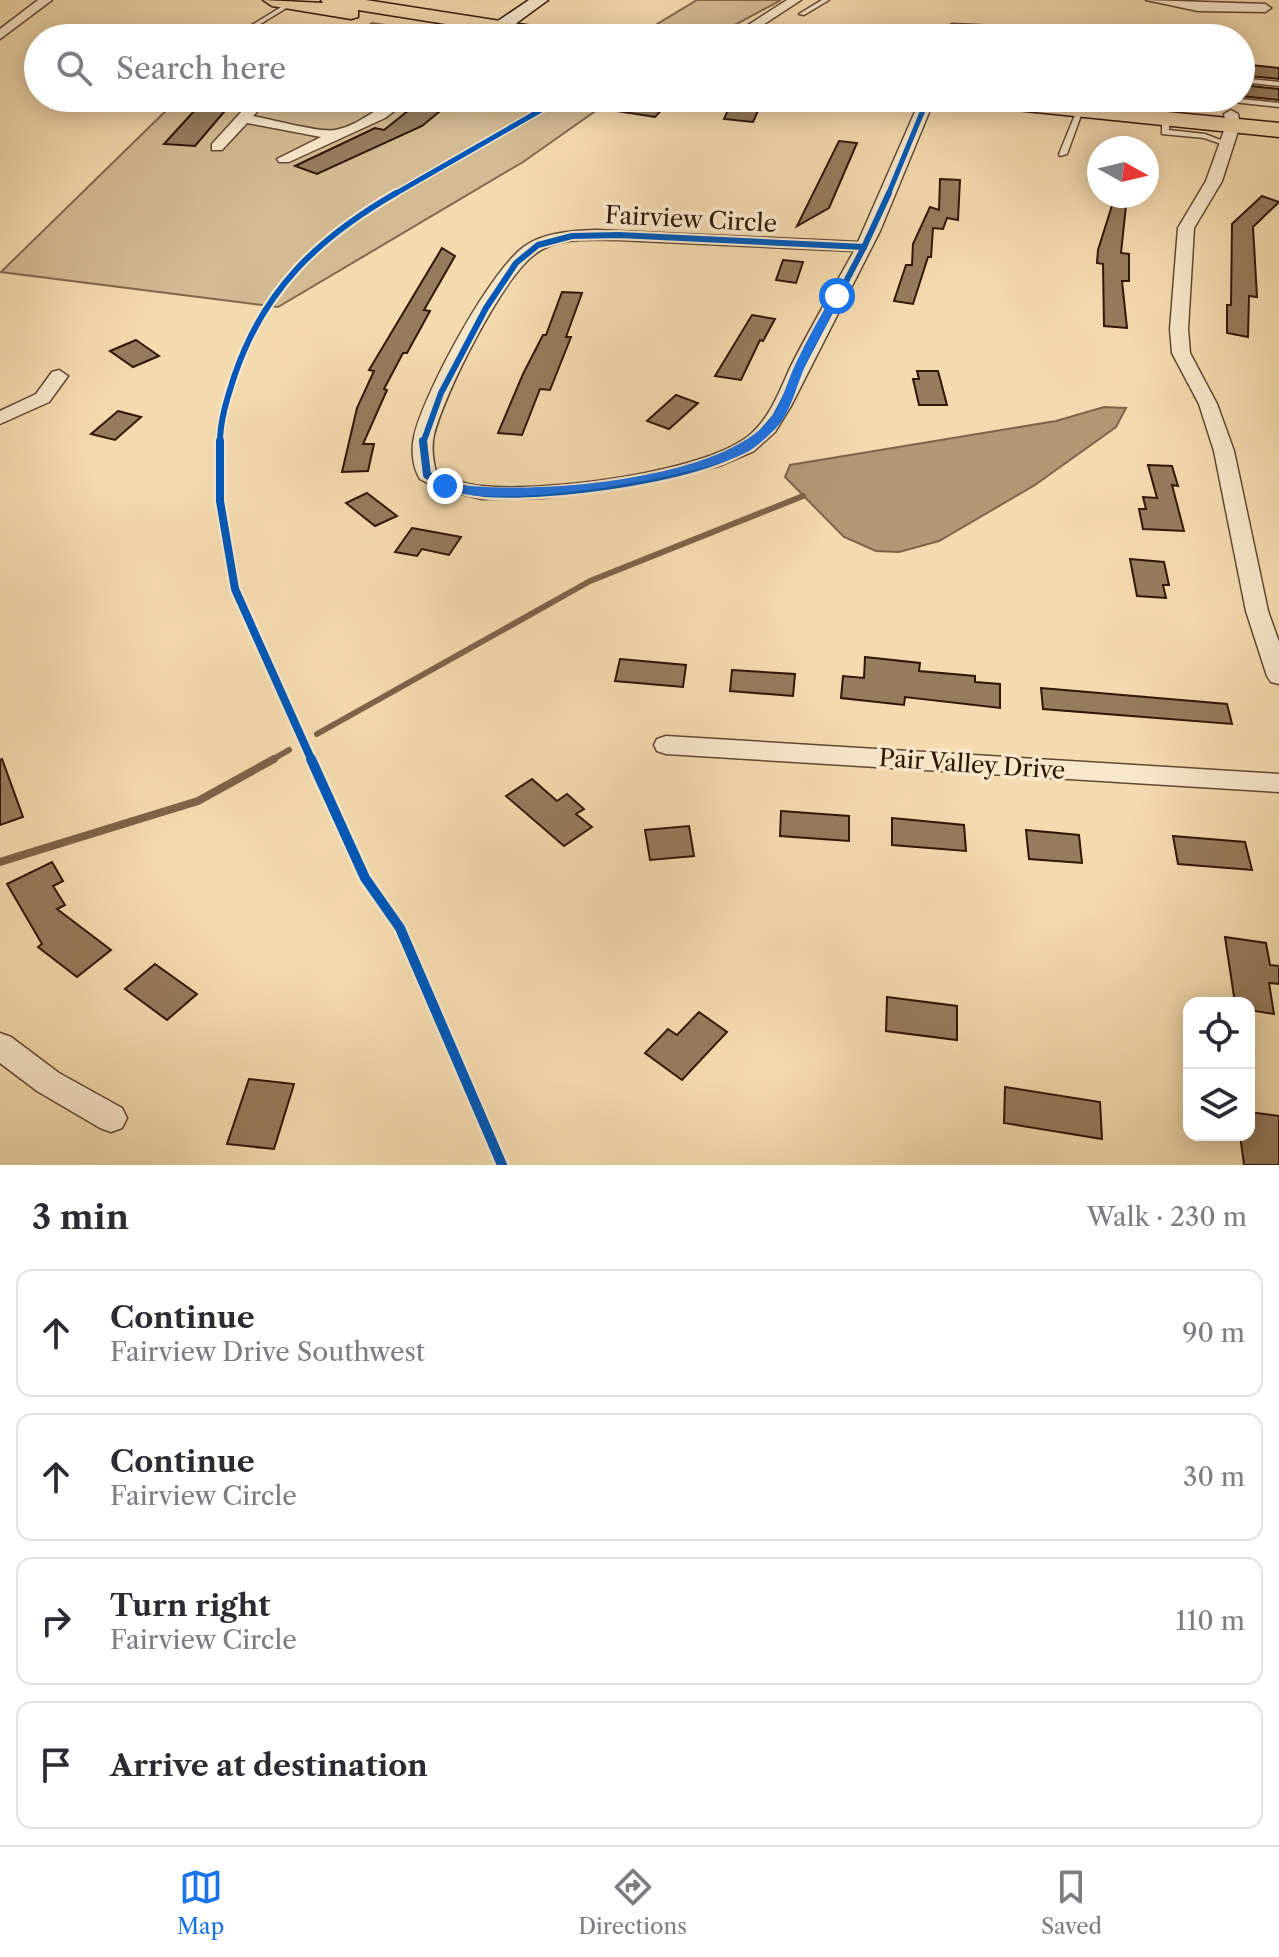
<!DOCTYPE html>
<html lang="en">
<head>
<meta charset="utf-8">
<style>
	body { margin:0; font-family:"Libre Caslon Text",serif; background:#f7f7f7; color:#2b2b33 }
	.controls { position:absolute; right:24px; bottom:24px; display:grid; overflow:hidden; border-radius:16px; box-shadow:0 4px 20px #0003 }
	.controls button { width:72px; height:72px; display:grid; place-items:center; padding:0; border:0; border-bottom:2px solid #e1e1e2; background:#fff; color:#2b2b33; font:40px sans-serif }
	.compass { position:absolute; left:1087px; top:136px; width:72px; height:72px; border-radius:50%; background:#fff; box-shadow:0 4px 20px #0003; rotate:98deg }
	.stop { position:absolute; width:24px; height:24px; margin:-18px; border:6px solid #1a73e8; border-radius:50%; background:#fff }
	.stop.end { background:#1a73e8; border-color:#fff; box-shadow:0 2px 8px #0008 }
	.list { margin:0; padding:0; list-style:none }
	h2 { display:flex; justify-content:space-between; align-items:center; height:104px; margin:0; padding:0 32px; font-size:34px }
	h2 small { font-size:26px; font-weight:400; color:#7c7c81 }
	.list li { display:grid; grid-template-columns:52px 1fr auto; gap:24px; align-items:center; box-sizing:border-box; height:128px; margin:0 16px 16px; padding:0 16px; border:2px solid #e1e1e2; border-radius:16px }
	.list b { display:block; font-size:30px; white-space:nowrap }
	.list p { margin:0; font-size:26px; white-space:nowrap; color:#7c7c81 }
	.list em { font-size:26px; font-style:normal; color:#7c7c81 }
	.icon { flex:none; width:44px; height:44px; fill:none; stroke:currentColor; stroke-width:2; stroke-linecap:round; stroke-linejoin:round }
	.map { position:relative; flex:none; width:1279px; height:1165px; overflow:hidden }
	.search { position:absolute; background:#fff; box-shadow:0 4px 20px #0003; left:24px; right:24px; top:24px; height:88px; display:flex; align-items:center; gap:20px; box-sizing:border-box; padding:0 28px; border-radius:44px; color:#7c7c81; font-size:30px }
	.sheet { height:680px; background:#fff }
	nav { display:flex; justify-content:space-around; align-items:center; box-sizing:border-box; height:112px; border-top:2px solid #e1e1e2; background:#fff; font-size:22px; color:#7c7c81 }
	nav a { display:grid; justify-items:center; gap:4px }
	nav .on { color:#1a73e8 }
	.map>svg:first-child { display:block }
	.green { fill:#d2ba92; stroke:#80684c; stroke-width:2 }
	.water { fill:#b19875; stroke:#7d6448; stroke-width:2 }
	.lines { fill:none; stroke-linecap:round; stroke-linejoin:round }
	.stream-far1 { stroke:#7d6448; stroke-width:6 }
	.stream { stroke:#7d6448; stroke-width:8 }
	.building { fill:#957c5d; stroke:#2e1605; stroke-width:2 }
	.lane-casing { stroke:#604730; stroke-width:3 }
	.street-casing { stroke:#604730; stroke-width:3 }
	.secondary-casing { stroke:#2e1605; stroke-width:3 }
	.primary-casing { stroke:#2e1605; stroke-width:3 }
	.lane { fill:#f8e8cb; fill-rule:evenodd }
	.street { fill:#f8e8cb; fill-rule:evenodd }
	.secondary { fill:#f8e8cb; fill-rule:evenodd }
	.primary { fill:#f4dbaf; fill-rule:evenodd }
	.cycleway-far3-casing { stroke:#f8e8cb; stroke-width:8 }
	.cycleway-far2-casing { stroke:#f8e8cb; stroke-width:10 }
	.cycleway-far1-casing { stroke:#f8e8cb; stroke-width:13 }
	.cycleway-casing { stroke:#f8e8cb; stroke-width:15 }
	.cycleway-far3 { stroke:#0057b8; stroke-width:5 }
	.cycleway-far2 { stroke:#0057b8; stroke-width:6 }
	.cycleway-far1 { stroke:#0057b8; stroke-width:8 }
	.cycleway { stroke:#0057b8; stroke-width:10 }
	.route { fill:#1a73e8 }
	.labels { text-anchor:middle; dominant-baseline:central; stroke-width:7; stroke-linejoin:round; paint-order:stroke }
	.street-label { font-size:24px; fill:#2e1605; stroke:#f8e8cb }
</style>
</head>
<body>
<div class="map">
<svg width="1279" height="1165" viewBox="0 0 1279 1165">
	<rect width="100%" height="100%" fill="#f4dbaf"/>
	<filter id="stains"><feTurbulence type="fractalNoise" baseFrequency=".0025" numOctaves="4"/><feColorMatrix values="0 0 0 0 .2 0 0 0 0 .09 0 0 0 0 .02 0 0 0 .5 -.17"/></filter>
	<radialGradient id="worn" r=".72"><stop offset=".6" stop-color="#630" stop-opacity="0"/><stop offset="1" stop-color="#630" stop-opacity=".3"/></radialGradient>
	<g class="green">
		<path d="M697 0H781L711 38H634Z"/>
		<path d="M372 23 466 38H350Z"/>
		<path d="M179 98H614L523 162 278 307 1 272Z"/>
	</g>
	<path class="water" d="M1104 407 1126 408 1116 427 1035 485 939 541 899 552 876 551 844 537 785 477 790 465 1056 421Z"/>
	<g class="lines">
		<g class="stream-far1">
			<path d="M317 734 590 581 803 496"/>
			<path d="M270 761 289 750"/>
		</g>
		<path class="stream" d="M0 862 198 801 274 759"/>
	</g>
	<g class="building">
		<path d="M1241 64 1279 68V79L1241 75Z"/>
		<path d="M1241 85 1279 89V100L1241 96Z"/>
		<path d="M206 98H236L195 146 164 144Z"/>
		<path d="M424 98H456L422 126 317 174 295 166 375 128 384 130Z"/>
		<path d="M598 98H673L655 117 597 108Z"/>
		<path d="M733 99 762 102 753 122 724 119Z"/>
		<path d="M839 141 857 143 829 208 797 226Z"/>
		<path d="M940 179 960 180 958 220 947 218 943 229 933 228 931 257H928L913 304 894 301 906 265H912L913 244 930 207 939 210Z"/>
		<path d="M1115 196H1127L1121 253 1129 254V281H1122L1127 328 1104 326 1103 264 1097 263 1098 250Z"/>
		<path d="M1262 196 1279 202 1253 227 1257 297 1249 296 1248 337 1227 333V305H1231L1232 224Z"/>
		<path d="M442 248 455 256 424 310 430 311 407 353H403L384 389 387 390 363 444H374L368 471 342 472 357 408 374 371 369 370Z"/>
		<path d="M783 260 803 262 796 283 776 280Z"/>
		<path d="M562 292 582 293 566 337H571L550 390 540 389 522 435 498 433 523 374 543 335H546Z"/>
		<path d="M752 315 775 319 763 341 760 340 741 380 715 376Z"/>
		<path d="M136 340 159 356 133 367 110 351Z"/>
		<path d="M917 371H938L947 405H919L913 379H919Z"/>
		<path d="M676 395 698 403 669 429 647 421Z"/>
		<path d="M118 411 141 417 115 440 91 434Z"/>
		<path d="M1148 465 1172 466 1178 486 1172 485 1184 531 1143 529 1139 509H1146L1143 497 1157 498Z"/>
		<path d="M367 493 397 516 375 526 346 503Z"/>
		<path d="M412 528 461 537 449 555 422 549 417 556 395 552Z"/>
		<path d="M1130 559 1164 562 1169 585H1163L1166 598 1137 596Z"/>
		<path d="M865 657 920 663 919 671 975 676V682L1000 684V708L905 697 904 705 841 698 843 676 864 678Z"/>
		<path d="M620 659 686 665 683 687 615 681Z"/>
		<path d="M732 670 795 674 793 696 730 691Z"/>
		<path d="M1041 688 1227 704 1232 724 1043 709Z"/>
		<path d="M2 759 23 817 0 825V760Z"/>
		<path d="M532 779 557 801 567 794 584 809 576 814 592 827 564 846 506 796Z"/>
		<path d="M781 811 849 816V841L780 836Z"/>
		<path d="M892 818 964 825 966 851 892 845Z"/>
		<path d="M689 826 694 856 650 860 645 830Z"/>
		<path d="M1026 830 1079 835 1082 863 1029 859Z"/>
		<path d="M1173 836 1245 842 1252 870 1178 864Z"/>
		<path d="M52 862 63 881 53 886 65 905 57 909 111 950 77 977 38 947 42 944 7 884Z"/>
		<path d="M1225 937 1266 943 1270 965 1279 966V984L1269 983 1274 1014 1249 1010V1003H1235Z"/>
		<path d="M155 964 197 994 167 1020 125 989Z"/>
		<path d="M887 997 957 1006V1040L886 1031Z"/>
		<path d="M699 1012 727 1032 682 1080 645 1053 668 1029 677 1035Z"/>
		<path d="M249 1079 294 1084 274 1149 227 1144Z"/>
		<path d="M1005 1087 1100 1102 1102 1139 1004 1123Z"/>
		<path d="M1249 1112 1279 1116V1165H1244L1240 1135H1249Z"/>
	</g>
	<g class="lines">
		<g class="lane-casing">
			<g id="lane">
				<path d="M822 0H829L804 15 799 14Z"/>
				<path d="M291 1 294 3 293 4 257 26 252 25Z"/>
				<path d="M952 24 997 26 998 38H992V29L950 27V25Z"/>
				<path d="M1241 78 1279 82V86L1241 82Z"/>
				<path d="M1105 98H1111L1109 103H1105Z"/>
				<path d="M1210 98H1232L1279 103V107L1213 100Z"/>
				<path d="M1080 108 1083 110 1067 154 1060 156 1059 154 1077 110Z"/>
				<path d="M1166 117 1170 119 1169 130 1205 134 1231 144 1227 146 1204 138 1162 134V119Z"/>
			</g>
		</g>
		<g class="street-casing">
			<g id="street">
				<path d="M38 0H52L0 39V29Z"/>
				<path d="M787 0H801L743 38H728Z"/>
				<path d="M1146 0 1265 4 1271 8 1265 12 1198 11Z"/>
				<path d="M254 98H269L253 116C271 119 321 133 335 130 364 125 383 98 411 98L385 118 289 162H279L277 159 321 137 247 123 222 150H212V144Z"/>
				<path d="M921 98H935L880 231 791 406 775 432 754 451 719 466 667 479 543 498 482 499 437 488 420 479C413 468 411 451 414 437 423 395 490 270 525 246 545 232 573 231 596 230L858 242ZM619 240 854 251C834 287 814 322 795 358 782 383 774 412 753 432 711 473 541 493 482 486 466 485 451 479 436 472 433 460 431 448 434 435 444 394 502 278 535 254 558 236 592 240 619 240Z"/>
				<path d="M1231 110 1238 114 1240 125 1222 181 1194 228 1188 329 1190 353 1217 404 1234 451 1268 611 1279 642V684L1271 682 1267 676 1246 611 1214 451 1199 404 1172 353 1170 329 1178 228 1206 181 1226 125 1224 114Z"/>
				<path d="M59 370 68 376 49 402 0 424V411L36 394 52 372Z"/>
				<path d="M666 736 1279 774V792L666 754 657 751 654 745 657 739Z"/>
				<path d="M0 1033 11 1037 59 1073 122 1108 127 1118 122 1128 111 1132 100 1128 37 1091 0 1063Z"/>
			</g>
		</g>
		<g class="secondary-casing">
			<path id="secondary" d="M529 0H548L496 38H482L483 31Z"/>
		</g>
		<g class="primary-casing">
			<g id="primary">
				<path d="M263 0 323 3 321 0H366L571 32 581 38H534L358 10V17L351 19 272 6Z"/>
				<path d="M948 98H1023L1279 123V137L959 104Z"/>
			</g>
		</g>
		<use href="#lane" class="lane"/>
		<use href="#street" class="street"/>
		<use href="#secondary" class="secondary"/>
		<use href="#primary" class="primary"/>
		<g class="cycleway-far3-casing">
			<g id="cycleway-far3">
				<path d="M393 195 562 98"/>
				<path d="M888 195 928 98"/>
			</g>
		</g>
		<g class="cycleway-far2-casing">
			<g id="cycleway-far2">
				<path d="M864 247 889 193"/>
				<path d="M220 443C220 420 227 399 234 377 263 290 318 238 396 193"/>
				<path d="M423 443 441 393 486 308 516 263 538 245 572 236 619 235 864 247"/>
				<path d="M752 443 775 417 864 247"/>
			</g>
		</g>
		<g class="cycleway-far1-casing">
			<g id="cycleway-far1">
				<path d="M220 441V501L235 589 312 761"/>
				<path d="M423 441 427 475C446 485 464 491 485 493 546 498 707 479 754 441"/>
			</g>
		</g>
		<g class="cycleway-casing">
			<path id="cycleway" d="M311 759 365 878 400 928 502 1165"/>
		</g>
		<use href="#cycleway-far3" class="cycleway-far3"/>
		<use href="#cycleway-far2" class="cycleway-far2"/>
		<use href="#cycleway-far1" class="cycleway-far1"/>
		<use href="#cycleway" class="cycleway"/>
	</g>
	<path class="route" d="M834 293 842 296C830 319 816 342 805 366 797 384 791 412 777 427 770 434 759 445 749 451 705 477 480 515 439 486L445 483C524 496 710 483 767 423 781 409 787 381 796 363 807 340 820 316 834 293Z"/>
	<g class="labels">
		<g class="street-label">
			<text transform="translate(691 219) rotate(3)">Fairview Circle</text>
			<text transform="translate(972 764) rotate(4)">Pair Valley Drive</text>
		</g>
	</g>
	<rect width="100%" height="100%" filter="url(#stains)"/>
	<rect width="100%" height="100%" fill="url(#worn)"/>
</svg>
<div class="controls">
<button><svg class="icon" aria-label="locate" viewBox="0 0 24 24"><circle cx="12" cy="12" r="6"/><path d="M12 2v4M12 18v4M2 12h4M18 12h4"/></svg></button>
<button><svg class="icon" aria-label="layers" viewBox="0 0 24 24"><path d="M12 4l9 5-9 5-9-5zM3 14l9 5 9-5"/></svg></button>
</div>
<svg class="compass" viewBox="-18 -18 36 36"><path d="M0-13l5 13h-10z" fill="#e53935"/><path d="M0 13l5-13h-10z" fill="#7c7c81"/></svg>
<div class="stop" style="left:837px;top:296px"></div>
<div class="stop end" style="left:445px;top:486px"></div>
<div class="search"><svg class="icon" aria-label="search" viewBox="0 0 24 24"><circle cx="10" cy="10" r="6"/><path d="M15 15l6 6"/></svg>Search here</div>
</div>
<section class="sheet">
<h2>3 min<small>Walk · 230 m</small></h2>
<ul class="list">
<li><svg class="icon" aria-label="ahead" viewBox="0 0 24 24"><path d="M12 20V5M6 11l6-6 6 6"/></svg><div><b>Continue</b><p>Fairview Drive Southwest</p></div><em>90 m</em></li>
<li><svg class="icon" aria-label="ahead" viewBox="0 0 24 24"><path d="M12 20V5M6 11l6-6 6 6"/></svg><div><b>Continue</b><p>Fairview Circle</p></div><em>30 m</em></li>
<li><svg class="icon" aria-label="right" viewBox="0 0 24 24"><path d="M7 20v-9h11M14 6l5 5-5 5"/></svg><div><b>Turn right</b><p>Fairview Circle</p></div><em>110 m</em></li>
<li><svg class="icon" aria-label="arrive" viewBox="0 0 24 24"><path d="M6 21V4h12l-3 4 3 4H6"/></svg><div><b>Arrive at destination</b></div></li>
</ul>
</section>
<nav>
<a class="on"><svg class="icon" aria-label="map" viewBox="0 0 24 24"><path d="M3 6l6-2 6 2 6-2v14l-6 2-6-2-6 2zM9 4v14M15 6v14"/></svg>Map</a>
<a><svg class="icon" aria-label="directions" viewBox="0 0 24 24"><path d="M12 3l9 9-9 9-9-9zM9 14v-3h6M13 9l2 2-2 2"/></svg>Directions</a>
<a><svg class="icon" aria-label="saved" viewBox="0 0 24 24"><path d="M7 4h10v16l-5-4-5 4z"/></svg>Saved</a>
</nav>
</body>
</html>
